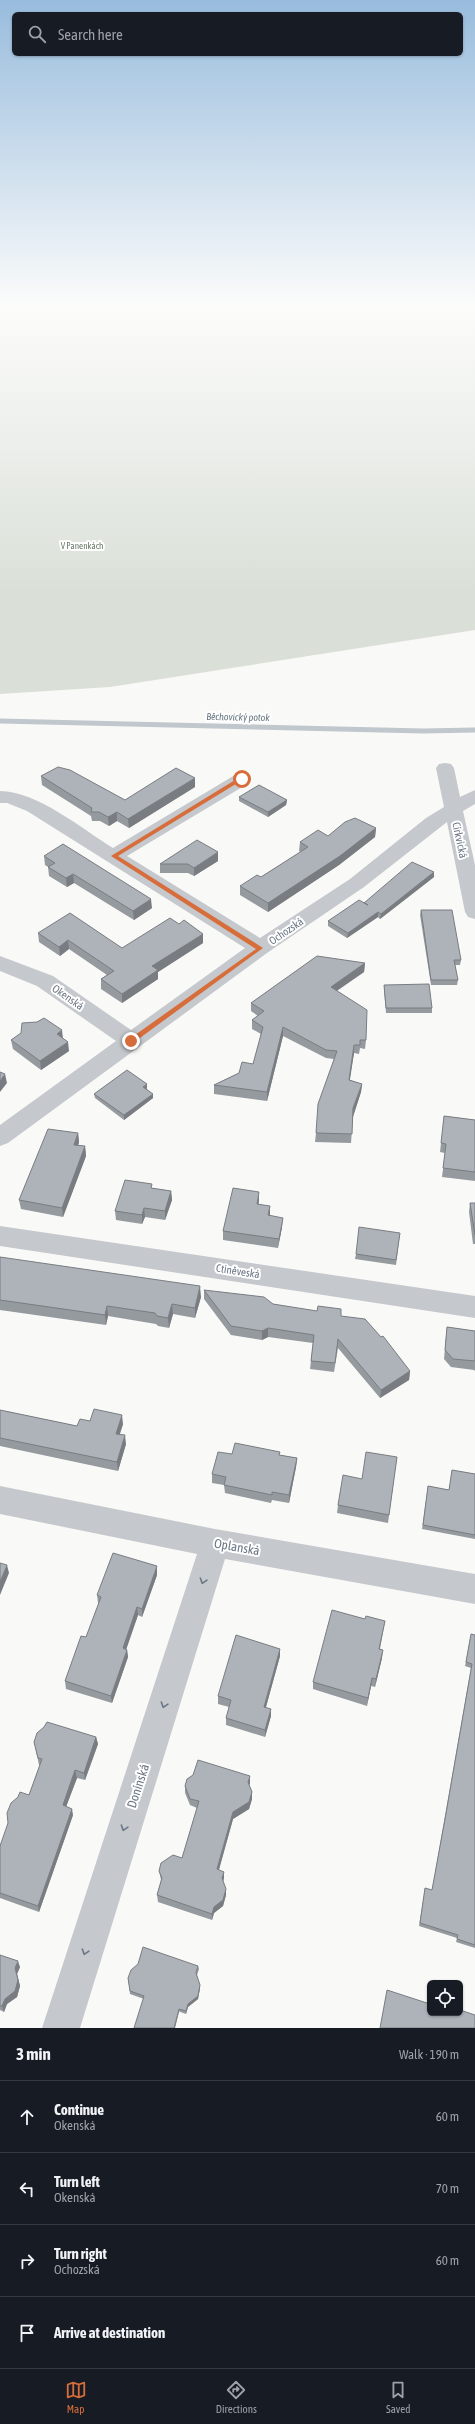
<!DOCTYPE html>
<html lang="en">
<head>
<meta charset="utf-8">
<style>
	body { margin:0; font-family:"Asap Condensed",sans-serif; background:#20242c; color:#f1f3f6 }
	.controls { position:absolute; right:12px; bottom:12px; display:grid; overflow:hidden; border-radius:6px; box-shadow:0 1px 3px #0004 }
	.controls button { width:36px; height:36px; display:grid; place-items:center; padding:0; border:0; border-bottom:1px solid #363941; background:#171b24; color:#f1f3f6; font:20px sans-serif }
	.stop { position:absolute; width:12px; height:12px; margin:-9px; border:3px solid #d66d3a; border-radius:50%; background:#fff }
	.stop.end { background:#d66d3a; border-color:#fff; box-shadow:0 1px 4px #0008 }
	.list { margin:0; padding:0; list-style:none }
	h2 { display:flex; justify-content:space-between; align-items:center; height:52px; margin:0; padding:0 16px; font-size:17px }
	h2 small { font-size:13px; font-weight:400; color:#9ea1a6 }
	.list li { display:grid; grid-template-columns:26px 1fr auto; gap:12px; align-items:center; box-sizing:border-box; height:72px; padding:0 16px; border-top:1px solid #363941 }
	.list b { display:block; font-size:15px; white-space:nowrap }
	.list p { margin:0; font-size:13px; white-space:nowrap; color:#9ea1a6 }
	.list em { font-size:13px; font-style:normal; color:#9ea1a6 }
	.icon { flex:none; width:22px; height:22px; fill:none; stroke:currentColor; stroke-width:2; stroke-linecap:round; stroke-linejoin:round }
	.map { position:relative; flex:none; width:475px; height:2028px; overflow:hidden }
	.search { position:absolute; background:#171b24; box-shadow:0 1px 3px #0004; left:12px; right:12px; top:12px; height:44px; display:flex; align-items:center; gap:10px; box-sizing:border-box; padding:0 14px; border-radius:6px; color:#9ea1a6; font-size:15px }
	.sheet { height:340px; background:#171b24 }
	nav { display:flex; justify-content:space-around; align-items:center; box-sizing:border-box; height:56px; border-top:1px solid #363941; background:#171b24; font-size:11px; color:#9ea1a6 }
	nav a { display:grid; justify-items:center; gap:2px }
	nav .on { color:#d66d3a }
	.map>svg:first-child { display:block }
	.green { fill:#dae0d8 }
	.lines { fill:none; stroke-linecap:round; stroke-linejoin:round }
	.stream { stroke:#c0c7cd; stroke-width:5 }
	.street { fill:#c5c8cc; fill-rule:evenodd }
	.wall { fill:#959a9f }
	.shaded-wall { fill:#797d82 }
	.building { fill:#adb3b9; stroke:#797d82 }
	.oneway { stroke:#6b7786 }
	.route { fill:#d66d3a }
	.labels { text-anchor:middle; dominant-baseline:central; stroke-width:4; stroke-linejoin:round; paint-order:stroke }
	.far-park-label { font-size:9px; fill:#667865; stroke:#fff }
	.far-water-label { font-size:10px; font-style:italic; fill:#677780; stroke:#fff }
	.street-label { font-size:11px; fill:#6b7786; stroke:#fff }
	.near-street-label { font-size:13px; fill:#6b7786; stroke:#fff }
</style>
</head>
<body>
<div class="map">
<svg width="475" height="2028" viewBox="0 0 475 2028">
	<rect width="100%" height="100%" fill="#f9f9f7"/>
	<path class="green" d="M0 308H475V630L110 687 0 694Z"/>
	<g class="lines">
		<path class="stream" d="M0 721 423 731 475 730"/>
		<g class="street">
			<path d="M445 763 451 764 454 768 460 797 475 790V804L463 811 475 865V919L468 917 465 912 447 822 364 887 267 953 8 1143 0 1146V1125L116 1041 37 986 0 971V956L53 976 131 1030 245 948 27 811 7 803H0V791C37 791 82 829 113 848L235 775H249L251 779 249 783 127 856 260 938 350 879 426 818 444 807 436 768 439 764Z"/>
			<path d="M0 1226 475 1296V1318L0 1246Z"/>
			<path d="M0 1486 215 1529 475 1574V1604L225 1559 80 2028H42L197 1554 0 1514Z"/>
		</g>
	</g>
	<g class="wall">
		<path d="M41 776 125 800 195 787 129 828 117 821 109 826 100 821H92L91 816 42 785Z"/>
		<path d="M239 797 287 800 286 805 268 817 239 801Z"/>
		<path d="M376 828 375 837 339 865 268 912 240 895V886L261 877 301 852 299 851 300 842 328 836Z"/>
		<path d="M44 856 152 908 134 920 74 883 67 887 49 876 48 867 45 865Z"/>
		<path d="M218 861 194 876 188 873H160V864Z"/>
		<path d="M434 872V877L380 919 378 917 347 938 328 926V921Z"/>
		<path d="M421 910 461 960 460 965H455L458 980 457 985H431L420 915Z"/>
		<path d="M38 933 122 948 203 943 158 972V979L122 1003 101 989V979L107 975 69 949 60 956 39 942Z"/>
		<path d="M365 963 364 972 337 991 366 1040 365 1049 360 1048 359 1054 354 1053 350 1080 362 1084 361 1092 353 1116 351 1143 315 1142 316 1133 334 1059 326 1058 283 1036 267 1101 214 1094V1085L239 1073 253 1064 261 1034 252 1029V1020L258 1016 251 1011V1003Z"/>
		<path d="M384 985 432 1008V1013H386L384 989Z"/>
		<path d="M63 1038 69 1051 41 1070 13 1049 11 1040Z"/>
		<path d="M147 1088V1089L153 1098 124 1120 95 1098 94 1094Z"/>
		<path d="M444 1116 475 1120V1181L442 1177 445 1153 440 1152Z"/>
		<path d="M78 1133 79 1142 78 1146H85L86 1156 63 1217 21 1209 19 1200Z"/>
		<path d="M152 1188 171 1191 172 1200 165 1220 145 1217 142 1224 116 1220 115 1211Z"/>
		<path d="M259 1201 258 1204 269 1216 282 1227 278 1248 223 1240V1231Z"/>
		<path d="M470 1203H475V1244H473L469 1212Z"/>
		<path d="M400 1233 396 1265 355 1259 356 1254Z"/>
		<path d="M0 1257 201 1297 195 1318 173 1314 169 1328 158 1326 156 1324 108 1316 106 1325 0 1310Z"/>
		<path d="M204 1290 273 1304 341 1316 410 1371 409 1380 380 1398 338 1348 334 1372 310 1369 313 1343 268 1337 262 1340 231 1335 204 1299Z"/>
		<path d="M447 1327 475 1331V1371L474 1370 451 1367 444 1359 446 1336Z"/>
		<path d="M0 1410 77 1426 90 1421 123 1424 120 1434 126 1444 118 1471 0 1446Z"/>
		<path d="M232 1454 280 1455 297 1458 296 1467 289 1503 272 1500 271 1503 225 1493 224 1485 212 1483V1474Z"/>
		<path d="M397 1457 388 1523 337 1513 338 1505 362 1479Z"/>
		<path d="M452 1470 475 1474V1539L422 1529 428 1486 449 1490Z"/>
		<path d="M157 1575 142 1617 138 1615 126 1649 127 1650 128 1657 112 1703 66 1689 65 1681 86 1637 99 1603H98L97 1595Z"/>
		<path d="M365 1619 385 1621 380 1649 382 1658 375 1687 371 1686 367 1706 313 1689V1682Z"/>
		<path d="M475 1635V1948L456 1942 457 1938 419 1926 425 1888 432 1890 471 1668 465 1666 470 1639Z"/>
		<path d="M280 1649V1656L266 1707 271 1716 265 1737 226 1725V1718L229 1707 218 1704V1696Z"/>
		<path d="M96 1737 98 1744 85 1780 77 1778 66 1807 73 1815 39 1912 0 1898V1846L29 1795 40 1765H39L34 1742Z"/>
		<path d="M250 1783 249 1785 252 1792V1799L249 1809 233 1819 219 1870 224 1878 223 1881 226 1895 223 1906 214 1913 212 1920 158 1902 157 1895 161 1880 159 1871 182 1858 197 1808 190 1805 185 1793V1786Z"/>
		<path d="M0 1955 20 1967 17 1974 20 1986 17 1997 7 2004 4 2012 0 2010Z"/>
		<path d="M198 1966 199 1969 197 1975 200 1988 198 1999 188 2007 186 2014 130 1994 128 1978Z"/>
	</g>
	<g class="shaded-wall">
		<path d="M195 778V787L129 828 128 819Z"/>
		<path d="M287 800 286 805 268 817V812Z"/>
		<path d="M117 812V821L109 826 108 817Z"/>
		<path d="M376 828 375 837 339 865 268 912V903Z"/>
		<path d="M218 852V861L194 876V868Z"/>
		<path d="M434 872V877L380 919 381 914Z"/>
		<path d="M73 874 74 883 67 887 66 878Z"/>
		<path d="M151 899 152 908 134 920 133 911Z"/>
		<path d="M378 912V917L347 938 348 933Z"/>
		<path d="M203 934V943L158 972V979L122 1003V994L152 966Z"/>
		<path d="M68 940 69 949 60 956 59 947Z"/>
		<path d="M365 963 364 972 330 995 331 987Z"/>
		<path d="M283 1027V1036L267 1101V1092Z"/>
		<path d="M62 1030 63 1039 57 1034Z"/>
		<path d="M68 1042 69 1051 41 1070 40 1061Z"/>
		<path d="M354 1045V1053L348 1089 349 1080Z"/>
		<path d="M5 1074 7 1083 0 1092V1081Z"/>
		<path d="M147 1084V1088L144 1091 143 1087Z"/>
		<path d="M362 1084 361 1092 353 1117V1108Z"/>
		<path d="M153 1094V1098L124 1120V1115Z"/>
		<path d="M78 1133 79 1142 76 1154 74 1145Z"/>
		<path d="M85 1146 86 1156 63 1217 62 1208Z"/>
		<path d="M171 1191 172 1200 165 1220V1211Z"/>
		<path d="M259 1192V1201L257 1213V1204Z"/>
		<path d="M270 1206V1215L268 1224V1215Z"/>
		<path d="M144 1208 145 1217 142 1224V1215Z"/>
		<path d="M283 1218 282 1227 278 1248 279 1239Z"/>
		<path d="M200 1286 201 1297 195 1318V1308Z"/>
		<path d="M172 1304 173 1314 169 1328 168 1318Z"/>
		<path d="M107 1306 108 1316 106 1325 105 1315Z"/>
		<path d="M268 1328V1337L262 1340V1331Z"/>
		<path d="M410 1371 409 1380 380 1398 381 1390Z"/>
		<path d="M122 1415 123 1424 117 1442 116 1434Z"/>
		<path d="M125 1435 126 1444 118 1471 117 1462Z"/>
		<path d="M297 1458 296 1467 289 1503V1495Z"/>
		<path d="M7 1565 9 1573 0 1595V1582Z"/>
		<path d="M157 1566V1575L142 1617V1609Z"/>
		<path d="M137 1607 138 1615 124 1656 123 1648Z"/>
		<path d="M280 1649V1656L264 1714V1707Z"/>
		<path d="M127 1650 128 1657 112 1703 111 1696Z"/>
		<path d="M383 1650 382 1658 375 1687 376 1679Z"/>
		<path d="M372 1678 371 1686 367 1706 368 1698Z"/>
		<path d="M271 1709V1716L265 1737V1730Z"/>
		<path d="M96 1737 98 1744 85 1780 84 1773Z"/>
		<path d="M75 1770 77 1778 64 1812 63 1805Z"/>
		<path d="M250 1776V1783L248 1789V1782Z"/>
		<path d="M252 1792V1799L249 1809 233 1819 217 1876V1869L233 1812Z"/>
		<path d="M72 1809 73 1815 39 1912 38 1906Z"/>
		<path d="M224 1872V1878L222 1885V1878Z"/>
		<path d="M226 1889V1895L223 1906 214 1913 212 1920V1914L214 1907Z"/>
		<path d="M18 1961 20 1967 17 1974 20 1986 17 1997 7 2004 4 2012 2 2006Z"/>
		<path d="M200 1985V1988L198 1999 188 2007 186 2014V2011L188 2004Z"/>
		<path d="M179 2009V2012L175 2028H174Z"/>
	</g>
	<g class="building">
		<path d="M58 767 70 770 125 800 176 768 195 778 128 819 117 812 108 817 99 812H91L92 808 41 776Z"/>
		<path d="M259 785 287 800 268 812 239 797Z"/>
		<path d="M355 818 376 828 340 856 268 903 240 886 257 875 261 877 308 847 300 842 318 830 328 836 345 822Z"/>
		<path d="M197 840 218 852 194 868 188 864H160Z"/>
		<path d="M63 844 151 899 133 911 73 874 66 878 48 867 55 863 44 856Z"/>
		<path d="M412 862 434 872 381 914 378 912 348 933 328 921 359 900 368 905 364 903Z"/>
		<path d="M421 910H452L461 960H454L458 980H431Z"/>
		<path d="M70 913 122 948 170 918 179 924 184 920 203 934 152 966 158 970 122 994 101 979 114 971 68 940 59 947 38 933Z"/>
		<path d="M317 956 365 963 331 987 367 1010 366 1040H360V1045H354L349 1080 362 1084 353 1108 352 1134 316 1133 318 1104 337 1051 326 1050 283 1027 267 1092 214 1085 239 1073 242 1062 253 1064 263 1027 252 1020 264 1011 251 1003Z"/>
		<path d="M429 984 432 1008H386L384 985Z"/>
		<path d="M44 1018 62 1030 57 1034 68 1042 40 1061 11 1040 21 1033 22 1023 37 1022Z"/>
		<path d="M127 1070 147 1084 143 1087 153 1094 124 1115 94 1094Z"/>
		<path d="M0 1072 5 1074 0 1081Z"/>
		<path d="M444 1116 475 1120V1172L443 1168 446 1144 441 1143Z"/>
		<path d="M48 1129 78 1133 74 1145 85 1146 62 1208 19 1200Z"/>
		<path d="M125 1180 152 1184 151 1188 171 1191 165 1211 144 1208 142 1215 115 1211Z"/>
		<path d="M233 1188 259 1192 257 1204 270 1206 268 1215 283 1218 279 1239 223 1231Z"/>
		<path d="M470 1203H475V1235Z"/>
		<path d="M359 1227 400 1233 396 1260 356 1254Z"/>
		<path d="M0 1257 200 1286 195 1308 172 1304 168 1318 157 1316 155 1313 107 1306 105 1315 0 1300Z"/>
		<path d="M204 1290 264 1297 273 1304 317 1311 318 1306 341 1309V1316L365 1319 381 1337 383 1336 410 1371 381 1390 338 1339 335 1363 311 1361 314 1335 268 1328 262 1331 231 1326Z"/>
		<path d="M447 1327 475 1331V1361L453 1359 445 1350Z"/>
		<path d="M94 1409 122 1415 116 1434 125 1435 117 1462 0 1438V1410L77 1426 80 1419 90 1421Z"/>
		<path d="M235 1443 280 1452 279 1455 297 1458 289 1495 272 1492V1495L224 1485 226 1477 212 1474 218 1452 232 1454Z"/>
		<path d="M366 1452 397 1457 389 1515 338 1505 343 1475 362 1479Z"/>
		<path d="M452 1470 475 1474V1535L423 1525 428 1486 449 1490Z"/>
		<path d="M113 1553 157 1566 142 1609 137 1607 123 1648 127 1650 111 1696 65 1681 81 1636 86 1637 101 1597 97 1595Z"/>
		<path d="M0 1563 7 1565 0 1582Z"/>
		<path d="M332 1610 365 1619 366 1616 385 1621 379 1649 383 1650 376 1679 372 1678 368 1698 313 1682Z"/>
		<path d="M471 1634 475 1635V1945L457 1939 458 1935 420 1923 425 1888 432 1890 445 1819 472 1664 466 1662Z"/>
		<path d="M236 1635 280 1649 264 1707 271 1709 265 1730 226 1718 231 1700 218 1696Z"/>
		<path d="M47 1722 96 1737 84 1773 75 1770 63 1805 72 1809 38 1906 0 1893V1846L8 1823 7 1813 11 1803 18 1797 20 1792 29 1795 42 1759 38 1758 34 1742 37 1733 44 1727Z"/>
		<path d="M198 1760 250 1776 248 1782 252 1792 249 1802 233 1812 217 1869 224 1872 222 1878 226 1889 223 1900 214 1907 212 1914 157 1895 162 1878 159 1871 161 1863 173 1855 182 1858 199 1801 190 1799 185 1786 187 1779 193 1775Z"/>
		<path d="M143 1947 198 1966 196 1973 200 1985 198 1996 188 2004 186 2011 179 2009 174 2028H134L144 1996 130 1991 128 1978 131 1970 138 1964Z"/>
		<path d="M0 1955 18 1961 15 1968 18 1980 15 1991 5 1999 2 2006H0Z"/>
		<path d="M387 1990 430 2004V2013H460V2010L475 2015V2028H380Z"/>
	</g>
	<defs><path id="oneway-chevron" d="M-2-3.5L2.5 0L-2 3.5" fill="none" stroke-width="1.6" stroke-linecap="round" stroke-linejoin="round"/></defs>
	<g class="oneway">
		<use href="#oneway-chevron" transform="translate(203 1581) rotate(108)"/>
		<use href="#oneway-chevron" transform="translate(164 1705) rotate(108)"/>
		<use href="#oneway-chevron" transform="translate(124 1828) rotate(108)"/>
		<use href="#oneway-chevron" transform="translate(85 1952) rotate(108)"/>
	</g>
	<linearGradient id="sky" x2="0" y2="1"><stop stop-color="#98bcdd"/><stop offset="0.52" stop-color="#fcfcfb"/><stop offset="1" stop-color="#fcfcfb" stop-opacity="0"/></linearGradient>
	<rect width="475" height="592" fill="url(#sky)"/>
	<path class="route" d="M240 777 244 779 118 856 263 948 133 1043H128V1040L256 949 111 856Z"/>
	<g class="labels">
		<g class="far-park-label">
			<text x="82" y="546">V Panenkách</text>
		</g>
		<g class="far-water-label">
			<text transform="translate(238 717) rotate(1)">Běchovický potok</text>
		</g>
		<g class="street-label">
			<text transform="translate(460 840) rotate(78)">Církvická</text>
			<text transform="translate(286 931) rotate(-34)">Ochozská</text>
			<text transform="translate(68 997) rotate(35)">Okenská</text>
			<text transform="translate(238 1271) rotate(9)">Ctiněveská</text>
		</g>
		<g class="near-street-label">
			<text transform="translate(237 1547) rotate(10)">Oplanská</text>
			<text transform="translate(138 1786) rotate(-72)">Donínská</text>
		</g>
	</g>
</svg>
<div class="controls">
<button><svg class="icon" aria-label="locate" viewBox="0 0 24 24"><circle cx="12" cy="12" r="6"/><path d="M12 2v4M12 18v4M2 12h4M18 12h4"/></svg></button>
</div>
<div class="stop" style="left:242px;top:779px"></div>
<div class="stop end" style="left:131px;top:1041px"></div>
<div class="search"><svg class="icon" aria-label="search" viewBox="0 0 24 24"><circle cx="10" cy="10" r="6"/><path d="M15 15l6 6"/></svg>Search here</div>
</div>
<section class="sheet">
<h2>3 min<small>Walk · 190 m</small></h2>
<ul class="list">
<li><svg class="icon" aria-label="ahead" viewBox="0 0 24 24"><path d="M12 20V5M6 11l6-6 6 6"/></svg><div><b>Continue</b><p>Okenská</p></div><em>60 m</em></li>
<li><svg class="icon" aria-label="left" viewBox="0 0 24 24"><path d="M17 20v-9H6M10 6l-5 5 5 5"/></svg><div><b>Turn left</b><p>Okenská</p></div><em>70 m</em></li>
<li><svg class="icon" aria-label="right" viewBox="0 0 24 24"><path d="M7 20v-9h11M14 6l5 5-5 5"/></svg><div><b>Turn right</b><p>Ochozská</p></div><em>60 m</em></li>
<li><svg class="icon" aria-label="arrive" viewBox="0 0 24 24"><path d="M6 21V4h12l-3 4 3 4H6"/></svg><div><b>Arrive at destination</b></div></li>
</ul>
</section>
<nav>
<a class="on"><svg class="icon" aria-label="map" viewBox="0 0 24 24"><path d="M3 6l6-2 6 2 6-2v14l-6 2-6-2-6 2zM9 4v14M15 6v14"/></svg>Map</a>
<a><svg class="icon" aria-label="directions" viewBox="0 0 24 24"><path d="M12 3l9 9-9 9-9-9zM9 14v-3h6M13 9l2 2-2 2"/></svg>Directions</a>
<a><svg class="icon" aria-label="saved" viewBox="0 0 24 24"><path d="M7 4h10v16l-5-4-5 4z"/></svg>Saved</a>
</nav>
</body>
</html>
